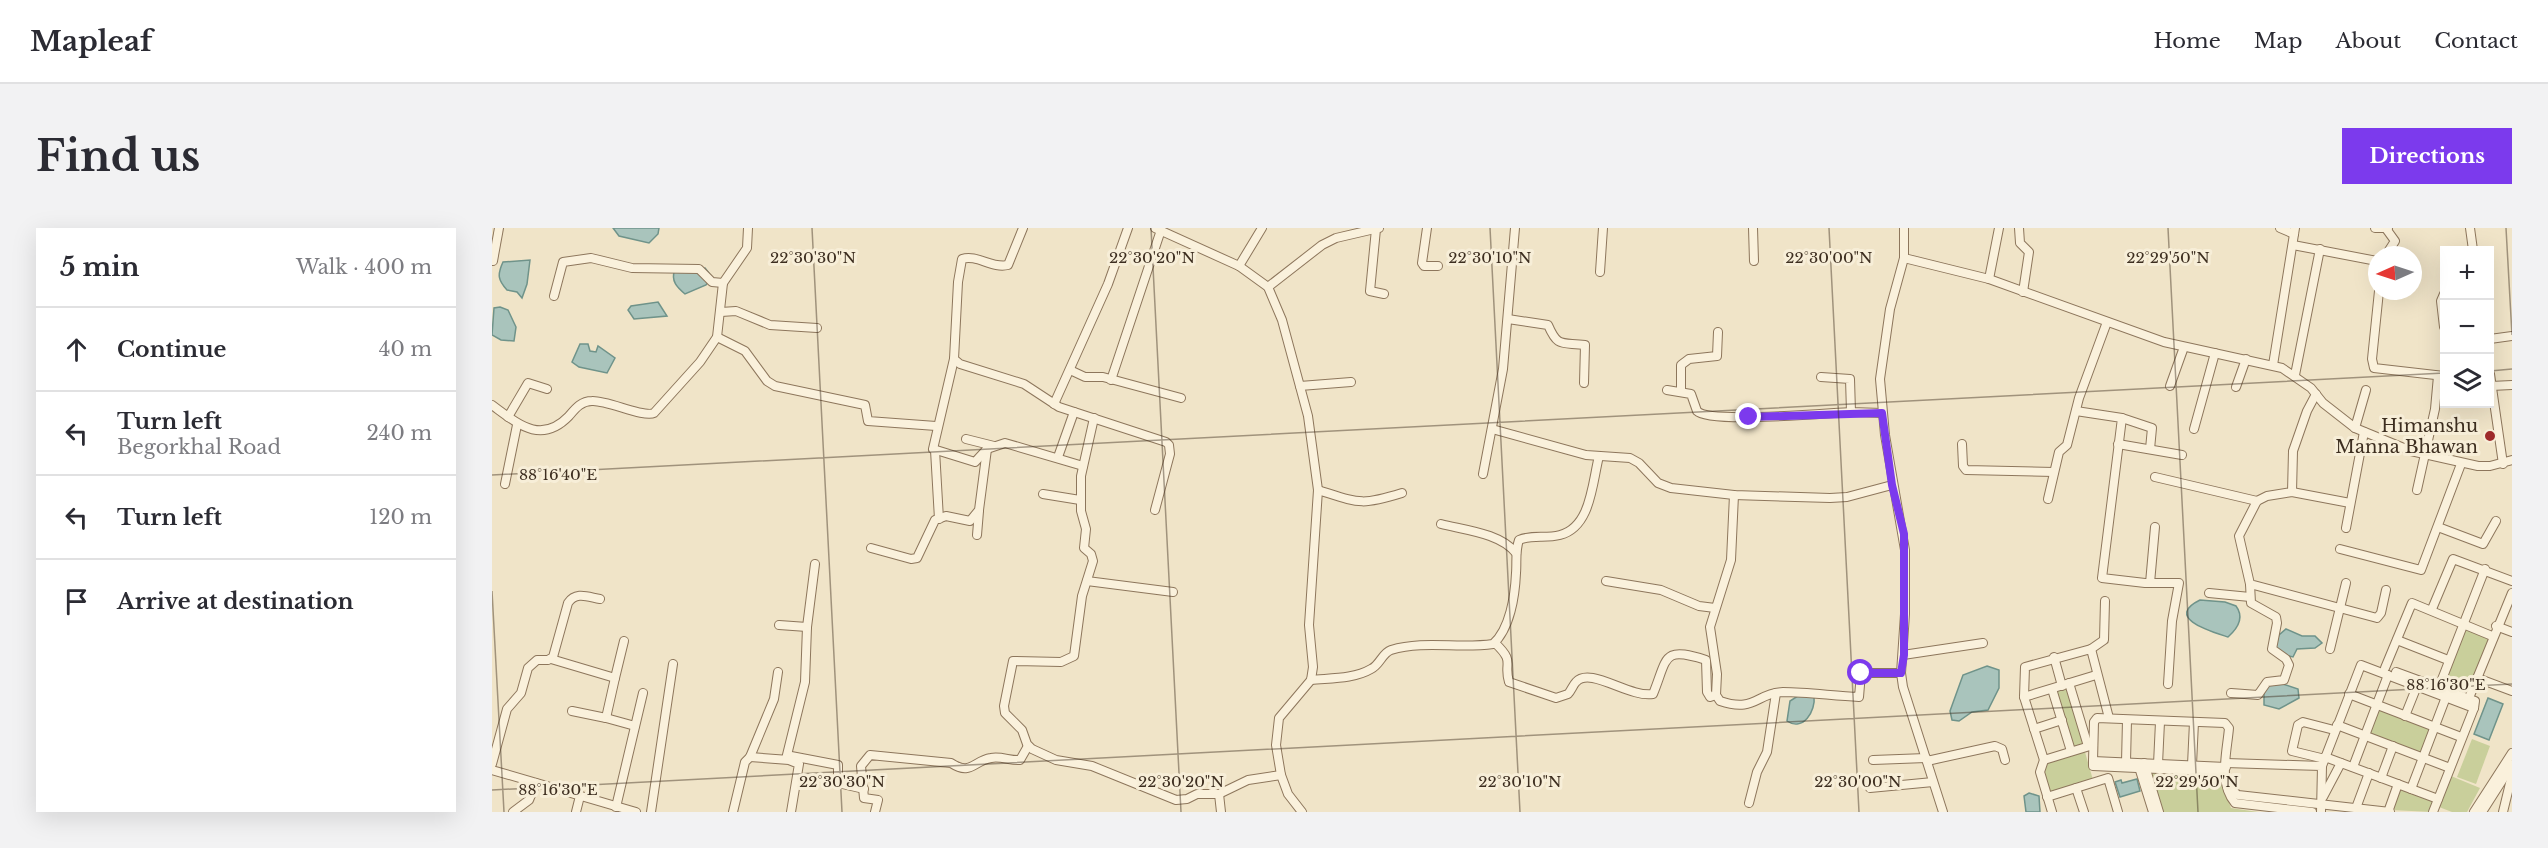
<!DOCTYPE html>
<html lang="en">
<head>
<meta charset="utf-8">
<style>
	body { margin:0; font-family:"Libre Baskerville",serif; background:#f2f2f3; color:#2b2b33 }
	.controls { position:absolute; right:18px; top:18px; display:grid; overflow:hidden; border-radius:0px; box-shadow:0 6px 24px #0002 }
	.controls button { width:54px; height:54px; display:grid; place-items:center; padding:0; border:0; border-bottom:2px solid #e1e1e2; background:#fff; color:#2b2b33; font:30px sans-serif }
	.compass { position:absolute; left:1876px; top:18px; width:54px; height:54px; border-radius:50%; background:#fff; box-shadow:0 6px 24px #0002; rotate:267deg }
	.stop { position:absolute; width:18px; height:18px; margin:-14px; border:4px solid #7c3aed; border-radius:50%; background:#fff }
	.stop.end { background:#7c3aed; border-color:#fff; box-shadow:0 2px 6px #0008 }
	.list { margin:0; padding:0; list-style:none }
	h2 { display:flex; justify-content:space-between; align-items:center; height:78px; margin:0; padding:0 24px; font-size:26px }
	h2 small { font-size:20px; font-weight:400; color:#7c7c81 }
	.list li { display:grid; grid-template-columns:39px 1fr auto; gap:18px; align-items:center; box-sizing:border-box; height:84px; padding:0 24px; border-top:2px solid #e1e1e2 }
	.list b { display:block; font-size:22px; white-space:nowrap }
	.list p { margin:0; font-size:20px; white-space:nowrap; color:#7c7c81 }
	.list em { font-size:20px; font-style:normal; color:#7c7c81 }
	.icon { flex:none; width:33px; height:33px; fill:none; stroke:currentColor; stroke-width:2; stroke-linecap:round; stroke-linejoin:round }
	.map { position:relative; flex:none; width:2020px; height:584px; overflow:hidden; border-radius:0px }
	header { display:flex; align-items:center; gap:36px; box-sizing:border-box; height:84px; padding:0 30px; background:#fff; border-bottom:2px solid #e1e1e2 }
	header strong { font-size:28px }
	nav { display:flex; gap:33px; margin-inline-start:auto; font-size:21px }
	.intro { display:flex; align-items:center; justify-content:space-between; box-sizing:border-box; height:144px; padding:0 36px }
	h1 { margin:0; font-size:42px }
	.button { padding:15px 27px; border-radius:0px; background:#7c3aed; color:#fff; font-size:21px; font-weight:700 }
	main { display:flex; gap:36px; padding:0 36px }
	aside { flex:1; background:#fff; border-radius:0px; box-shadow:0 6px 24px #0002 }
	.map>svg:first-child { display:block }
	.green { fill:#c9cf9b }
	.water { fill:#a9c4bc; stroke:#6f938a; stroke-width:1.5 }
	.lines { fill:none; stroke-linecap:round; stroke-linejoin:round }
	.minor-casing { stroke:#8d765c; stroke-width:10 }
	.minor { stroke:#faf1dc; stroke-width:8 }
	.route { stroke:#7c3aed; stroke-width:8 }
	.ticks { fill:none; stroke:#3d2e20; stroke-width:1.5; stroke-opacity:0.45 }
	.poi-dot { fill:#9e2a2b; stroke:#f7eed8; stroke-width:2 }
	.labels { text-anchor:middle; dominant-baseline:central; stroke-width:6; stroke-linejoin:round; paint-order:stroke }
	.poi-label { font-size:18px; fill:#3d2e20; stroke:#f7eed8; text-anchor:end }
	.ticks-label { font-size:15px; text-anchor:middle; fill:#3d2e20; stroke:#f7eed8; stroke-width:6; stroke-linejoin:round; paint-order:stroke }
</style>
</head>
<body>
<header>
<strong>Mapleaf</strong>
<nav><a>Home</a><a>Map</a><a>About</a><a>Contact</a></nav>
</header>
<div class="intro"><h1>Find us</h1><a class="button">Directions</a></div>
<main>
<aside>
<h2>5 min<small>Walk · 400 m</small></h2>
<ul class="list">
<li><svg class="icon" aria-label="ahead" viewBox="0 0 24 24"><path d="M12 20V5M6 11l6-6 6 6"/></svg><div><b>Continue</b></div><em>40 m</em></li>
<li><svg class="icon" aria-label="left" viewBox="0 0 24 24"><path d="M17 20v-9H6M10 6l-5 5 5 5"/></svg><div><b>Turn left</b><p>Begorkhal Road</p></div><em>240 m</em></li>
<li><svg class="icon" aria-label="left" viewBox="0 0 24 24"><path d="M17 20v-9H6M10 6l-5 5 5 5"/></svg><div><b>Turn left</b></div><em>120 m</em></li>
<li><svg class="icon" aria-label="arrive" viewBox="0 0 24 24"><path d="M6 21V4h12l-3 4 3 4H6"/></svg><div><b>Arrive at destination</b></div></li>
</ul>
</aside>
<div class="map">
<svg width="2020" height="584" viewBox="0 0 2020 584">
	<rect width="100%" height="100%" fill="#f0e4c8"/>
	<g class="green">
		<path d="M1972 393 2000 404 1978 462 1950 451Z"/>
		<path d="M1576 457 1595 517 1580 522 1562 462Z"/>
		<path d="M1885 479 1940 499 1930 528 1875 507Z"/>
		<path d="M1980 511 1998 518 1984 556 1965 549Z"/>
		<path d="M1593 524 1601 552 1558 565 1549 537Z"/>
		<path d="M1656 543 1728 547 1739 580 1766 584H1669Z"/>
		<path d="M1959 548 1988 560 1975 584H1960L1947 579Z"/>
		<path d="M1908 558 1944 572 1940 584 1899 582Z"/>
	</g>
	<g class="water">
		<path d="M121 0H167L166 6 157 15 127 8Z"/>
		<path d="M38 32 35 56 30 70 25 64 15 62C6 52 5 47 11 34Z"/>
		<path d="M213 40 220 49 214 57 193 66C186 60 178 53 183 42L197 44Z"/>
		<path d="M166 74 175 88 142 91 136 82 139 78Z"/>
		<path d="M8 79 16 82 24 99 22 113 9 112 0 107 2 80Z"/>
		<path d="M88 116H96L98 123 104 124 106 118 123 130 115 145 87 139 80 134Z"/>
		<path d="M1708 372 1733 374 1744 378C1753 390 1745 401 1736 409 1721 404 1671 390 1708 372Z"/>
		<path d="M1794 401 1810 408H1823L1830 415 1823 420 1805 421 1801 429 1793 427 1783 419 1787 407Z"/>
		<path d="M1495 438 1507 442V460L1496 482 1480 484 1467 493 1460 492 1458 483 1471 447Z"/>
		<path d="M1785 454 1806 461 1807 470 1787 481 1772 477V465L1776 456Z"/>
		<path d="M1309 466 1322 468C1324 483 1311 504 1295 493L1298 473Z"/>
		<path d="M1996 470 2011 476 1997 512 1982 506Z"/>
		<path d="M1645 551 1648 563 1628 569 1623 554 1629 552 1630 555Z"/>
		<path d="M1537 565 1547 568 1548 584H1534L1532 568Z"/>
	</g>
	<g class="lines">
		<g class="minor-casing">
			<g id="minor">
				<path d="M531 0 516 37C500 41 485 26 470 31L466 54 462 131 468 136 532 156 567 179 674 214 677 217 678 226 663 282"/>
				<path d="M663 0 747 38 776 59 790 92 816 188 826 262 817 397 821 439 819 452 787 490 784 517 789 547 796 566 810 584"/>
				<path d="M935 0 930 35 932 38H946"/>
				<path d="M1261 0 1262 33"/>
				<path d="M1412 0V30L1398 81 1388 151 1393 207 1413 322V386L1409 445 1411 459 1451 584"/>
				<path d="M1527 0 1528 15 1537 24 1531 64"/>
				<path d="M1788 0 1802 6"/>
				<path d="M1883 0H1896"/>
				<path d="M1978 0 1981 22"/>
				<path d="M884 1 878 63 892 66"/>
				<path d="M1801 17 1885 33"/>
				<path d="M1894 27 1903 13 1895 2"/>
				<path d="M1412 30 1497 51 1672 114 1790 140 1819 160 1831 175 1863 200 1919 223 1986 238H1998L2020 232"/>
				<path d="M1 33 7 0"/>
				<path d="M747 38 770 0"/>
				<path d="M1108 44 1111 0"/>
				<path d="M1497 51 1507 0"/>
				<path d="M776 59 830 17 844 10 887 0"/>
				<path d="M1887 63 1880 131 1882 140 1952 148"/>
				<path d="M1952 66 1949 73 1952 99"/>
				<path d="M62 68 71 34 99 30 140 40 207 41 220 54 231 55"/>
				<path d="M229 84 244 83 278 97 325 100"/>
				<path d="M1016 91 1056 97C1066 120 1069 114 1093 117L1092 155"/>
				<path d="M225 109 253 123 275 153 283 158 373 177 376 193 444 198"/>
				<path d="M1998 111 2020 108"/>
				<path d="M462 131 441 221 483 234 495 221 513 215 591 238"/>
				<path d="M1781 137 1803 0"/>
				<path d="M578 142 593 149H611L689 170"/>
				<path d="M1998 146 2011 236"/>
				<path d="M1803 147 1828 21"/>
				<path d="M1329 149 1358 151 1359 184 1390 185"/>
				<path d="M619 152 669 2"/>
				<path d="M808 158 859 154"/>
				<path d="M1678 158 1692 119"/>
				<path d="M1999 158 2020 157"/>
				<path d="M1744 159 1754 131"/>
				<path d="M1175 162 1199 166 1205 183C1217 196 1335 185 1359 184"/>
				<path d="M1189 164V137L1197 131 1225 128 1226 104"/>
				<path d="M562 176 616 56 636 0"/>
				<path d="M0 177C26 196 49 217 77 188 83 181 89 173 100 173 115 172 152 190 162 185L208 134 225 109 231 55 255 20 256 0"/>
				<path d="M1584 183 1630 190 1610 350 1653 355H1687L1680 393 1676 456"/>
				<path d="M16 189 36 155 55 161"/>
				<path d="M602 190 589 248V283L594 301 592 320 599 326 601 333 590 368 582 428 569 434 521 433 512 478 513 485 530 502 535 516 540 521 564 532 600 538 684 572 695 571 705 566H727L756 552 789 547"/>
				<path d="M1630 190 1660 200 1658 221"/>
				<path d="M1863 200 1874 162"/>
				<path d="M1000 201 1094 227 1138 230 1147 235 1166 255 1179 260 1242 267 1338 270 1355 269 1400 257"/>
				<path d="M1702 201 1723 125"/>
				<path d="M474 211 502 218"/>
				<path d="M1470 216 1471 238 1474 242 1562 244"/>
				<path d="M1626 216 1690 227"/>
				<path d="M443 222 447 291"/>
				<path d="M566 229 582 184"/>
				<path d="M991 246 1011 141 1023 0"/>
				<path d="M1663 249 1765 273"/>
				<path d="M13 256 25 197"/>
				<path d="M826 262C867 275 868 278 910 265"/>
				<path d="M1925 262 1943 181 1946 148"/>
				<path d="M1800 264 1801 223 1815 183 1824 166"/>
				<path d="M551 266 588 272"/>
				<path d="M1242 267 1239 332 1218 399 1225 446 1224 467 1228 473C1263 485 1264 465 1291 464 1316 464 1342 468 1367 469L1369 445H1409"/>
				<path d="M1556 271 1567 224 1575 217 1587 170 1615 94"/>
				<path d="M1858 275 1800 264 1775 268 1765 273 1747 308 1758 356 1885 390 1889 385 1894 362"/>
				<path d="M949 296C972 302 1008 305 1024 325"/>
				<path d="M1946 299 1991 316 2004 293"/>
				<path d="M1854 300 1872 204"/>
				<path d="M485 307 487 283"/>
				<path d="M379 320 419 331 425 330 443 292 454 288 478 293 487 282 495 221"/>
				<path d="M1848 321 1929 342 1969 236"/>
				<path d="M595 353 681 364"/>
				<path d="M1114 353 1169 362 1207 378 1223 380"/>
				<path d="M1658 355 1663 299"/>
				<path d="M1717 365 1758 369"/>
				<path d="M1940 381 1961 331 2020 353"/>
				<path d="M287 397 315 399"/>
				<path d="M2004 398 2020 404"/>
				<path d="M1905 412 1956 432"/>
				<path d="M1003 415C1024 435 1011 434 1017 454L1064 470 1076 466C1079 463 1081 457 1084 454 1098 438 1137 470 1161 466 1176 429 1170 418 1214 432L1215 464 1218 469 1224 467"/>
				<path d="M1599 421 1612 412 1613 373"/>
				<path d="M1838 421 1854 355"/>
				<path d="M1411 427 1491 415"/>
				<path d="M1562 429 1570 458"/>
				<path d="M59 431 123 450 114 490 80 483"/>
				<path d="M1893 440 1920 375 2000 408"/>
				<path d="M1904 444 1983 473 1982 480"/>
				<path d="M123 450 132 413"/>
				<path d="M1985 450 2020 463"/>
				<path d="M819 452C838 450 862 451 879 441 888 437 890 425 899 422 933 412 966 421 1001 416 1018 401 1023 368 1024 345 1025 334 1023 323 1027 312 1041 306 1053 311 1068 307 1099 299 1100 256 1107 228"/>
				<path d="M1577 455 1596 518"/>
				<path d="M1947 459 1993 341"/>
				<path d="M1560 461 1579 523"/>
				<path d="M1739 465 1766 467 1775 454 1792 452 1797 437 1794 431 1780 421 1785 395 1784 389 1759 375 1758 356"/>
				<path d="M1857 466 1969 509"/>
				<path d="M1532 469 1604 447"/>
				<path d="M1977 470 2020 365"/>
				<path d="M1913 488 1925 458"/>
				<path d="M114 490 143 498"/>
				<path d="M1845 497 1958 540"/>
				<path d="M1542 501 1570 492"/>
				<path d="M1601 517 1552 532 1532 469 1533 439 1599 421 1617 490"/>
				<path d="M299 528 346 537V555L372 561"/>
				<path d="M258 529 297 532 307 536 299 584"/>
				<path d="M1833 529 1946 571"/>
				<path d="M294 531 313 454 315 399 323 336"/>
				<path d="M1833 531 1800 523 1806 497 1811 494 1842 502"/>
				<path d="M1381 532 1434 530"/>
				<path d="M1552 532 1548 544 1560 584"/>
				<path d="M1435 533 1503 518 1510 521 1513 532"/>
				<path d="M1601 533 1602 494 1605 490 1733 495 1737 500C1735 524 1726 555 1743 575L1820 584"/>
				<path d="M1634 534 1635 492"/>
				<path d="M1652 535 1667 584"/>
				<path d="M1734 535 1830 538 1829 584"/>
				<path d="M0 536 15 481 29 465 36 440 45 432H56L61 429 76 375C84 363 96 369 108 371"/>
				<path d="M1646 536 1661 584"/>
				<path d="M1666 536 1668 494"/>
				<path d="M1700 537 1702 494"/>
				<path d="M1830 538 1869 437 1982 480 1941 584"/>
				<path d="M1861 539 1896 447"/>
				<path d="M0 542 144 584"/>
				<path d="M1732 544 1601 538V533L1734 539"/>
				<path d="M1889 550 1901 518"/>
				<path d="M1739 553 1741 563 1746 567 1898 584"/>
				<path d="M1378 560 1441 554"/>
				<path d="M1584 560 1592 584"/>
				<path d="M1919 561 1954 469"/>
				<path d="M727 566 729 584"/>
				<path d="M1555 569 1616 550 1626 584"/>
				<path d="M1831 569 1849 535"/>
				<path d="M1257 575 1265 544 1275 524 1284 465"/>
				<path d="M124 579 151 465"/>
				<path d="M1864 580 1877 545"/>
				<path d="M21 584 37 572 44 555"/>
				<path d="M84 584 88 568"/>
				<path d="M159 584 181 436"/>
				<path d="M241 584 253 534 258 529 282 471 286 444"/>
				<path d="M383 584 386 572 372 570 369 538 378 527 459 535C479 548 481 533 499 530 509 528 519 533 528 532L536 518"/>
				<path d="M1896 584 1906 556"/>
				<path d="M1982 584 2020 525"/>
				<path d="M1990 584 2020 537"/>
				<path d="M2011 584 2020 547"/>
			</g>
		</g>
		<use href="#minor" class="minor"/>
	</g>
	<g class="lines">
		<path class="route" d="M1257 189 1390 185 1400 257 1412 306V427L1409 445H1369"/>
	</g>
	<path class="ticks" d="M320 0 350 584M659 0 689 584M998 0 1028 584M1337 0 1367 584M1676 0 1706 584M2014 0 2020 107M1998 143 2020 141M0 247 1952 145M0 363 12 584M0 562 2020 456"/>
	<circle class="poi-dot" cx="1998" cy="208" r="6"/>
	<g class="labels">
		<g class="poi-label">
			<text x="1986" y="198">Himanshu<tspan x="1986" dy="21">Manna Bhawan</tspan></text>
		</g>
	</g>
	<g class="ticks-label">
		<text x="321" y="35">22°30'30"N</text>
		<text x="660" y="35">22°30'20"N</text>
		<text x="998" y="35">22°30'10"N</text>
		<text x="1337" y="35">22°30'00"N</text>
		<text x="1676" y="35">22°29'50"N</text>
		<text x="66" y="252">88°16'40"E</text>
		<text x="1954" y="462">88°16'30"E</text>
		<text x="350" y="559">22°30'30"N</text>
		<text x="689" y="559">22°30'20"N</text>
		<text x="1028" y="559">22°30'10"N</text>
		<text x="1366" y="559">22°30'00"N</text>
		<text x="1705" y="559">22°29'50"N</text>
		<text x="66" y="567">88°16'30"E</text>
	</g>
</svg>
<div class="controls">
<button>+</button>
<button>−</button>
<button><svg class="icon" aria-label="layers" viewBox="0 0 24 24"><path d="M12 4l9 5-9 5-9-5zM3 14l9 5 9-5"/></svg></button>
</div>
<svg class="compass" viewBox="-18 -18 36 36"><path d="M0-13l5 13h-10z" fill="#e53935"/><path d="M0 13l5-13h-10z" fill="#7c7c81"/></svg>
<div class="stop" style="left:1369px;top:445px"></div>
<div class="stop end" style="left:1257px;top:189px"></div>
</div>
</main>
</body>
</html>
